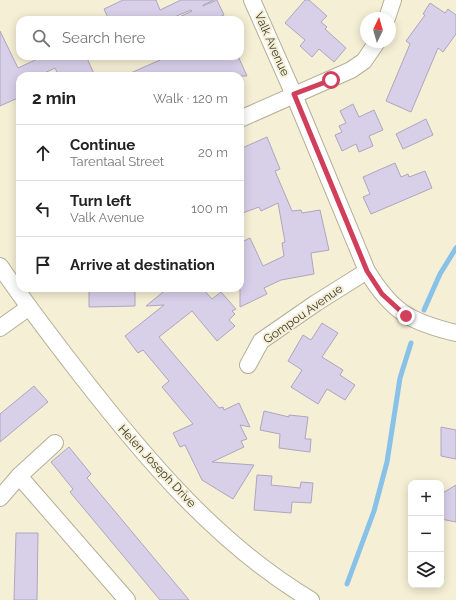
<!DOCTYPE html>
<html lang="en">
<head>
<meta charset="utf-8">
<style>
	body { margin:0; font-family:Raleway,sans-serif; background:#f2f2f2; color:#222 }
	.controls { position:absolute; right:12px; bottom:12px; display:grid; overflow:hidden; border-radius:8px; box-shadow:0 2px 10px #0003 }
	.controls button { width:36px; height:36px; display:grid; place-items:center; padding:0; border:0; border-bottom:1px solid #e0e0e0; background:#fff; color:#222; font:20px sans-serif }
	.compass { position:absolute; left:360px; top:12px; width:36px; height:36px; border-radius:50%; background:#fff; box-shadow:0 2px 10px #0003; rotate:5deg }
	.stop { position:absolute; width:12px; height:12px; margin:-9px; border:3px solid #d1405b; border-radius:50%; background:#fff }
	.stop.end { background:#d1405b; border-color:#fff; box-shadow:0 1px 4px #0008 }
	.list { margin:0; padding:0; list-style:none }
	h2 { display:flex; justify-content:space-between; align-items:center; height:52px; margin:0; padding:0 16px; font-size:17px }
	h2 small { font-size:13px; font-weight:400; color:#767676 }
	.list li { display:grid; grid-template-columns:26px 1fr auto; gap:12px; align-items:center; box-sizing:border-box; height:56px; padding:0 16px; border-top:1px solid #e0e0e0 }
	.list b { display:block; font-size:15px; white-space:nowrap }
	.list p { margin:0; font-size:13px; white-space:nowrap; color:#767676 }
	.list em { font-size:13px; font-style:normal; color:#767676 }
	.icon { flex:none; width:22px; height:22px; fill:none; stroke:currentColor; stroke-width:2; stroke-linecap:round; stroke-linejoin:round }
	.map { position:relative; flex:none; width:456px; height:600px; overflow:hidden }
	.search { position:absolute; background:#fff; box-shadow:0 2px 10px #0003; left:16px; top:16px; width:228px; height:44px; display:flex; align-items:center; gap:10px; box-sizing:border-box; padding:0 14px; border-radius:12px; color:#767676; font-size:15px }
	.panel { position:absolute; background:#fff; box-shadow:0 2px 10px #0003; left:16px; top:72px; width:228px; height:220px; border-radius:12px }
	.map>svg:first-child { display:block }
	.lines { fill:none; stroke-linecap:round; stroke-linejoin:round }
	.stream { stroke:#89c2e9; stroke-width:5 }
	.building { fill:#d8d0e9; stroke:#aea6be }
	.minor-casing { stroke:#b4af96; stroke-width:18 }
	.minor { stroke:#fff; stroke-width:16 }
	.route { stroke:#d1405b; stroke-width:5 }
	.labels { text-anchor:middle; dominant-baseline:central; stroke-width:4; stroke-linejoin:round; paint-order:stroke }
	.street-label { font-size:12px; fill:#3a372d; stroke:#f5efd5 }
</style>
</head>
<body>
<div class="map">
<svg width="456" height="600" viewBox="0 0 456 600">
	<rect width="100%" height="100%" fill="#f5efd5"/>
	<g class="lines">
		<g class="stream">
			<path d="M424 310 440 274 456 248"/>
			<path d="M347 584 374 511 387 462 400 378 411 343"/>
		</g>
	</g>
	<g class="building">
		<path d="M123 0H156L160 10 181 0H214L203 5V6L217 0 224 15 213 20H173L192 11 191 10 167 20H109L104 9Z"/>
		<path d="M305 0H309L327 16 321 22 327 27 325 29 346 48 334 62 319 49 312 57 300 46 305 40 285 23Z"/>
		<path d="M430 3 445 13 448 9 456 15V34L443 52 438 48 411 112 386 101 410 44 406 41 425 15 423 14Z"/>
		<path d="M0 31 18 68 44 56H86L95 76H59L55 68 38 76H20V97L0 106Z"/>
		<path d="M169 56H186L188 60 198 56H238L247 76H124Z"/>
		<path d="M353 104 359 117 374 110 383 130 369 136 373 146 359 152 356 144 342 151 335 135 342 132 339 126 346 123 340 111Z"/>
		<path d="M426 119 433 135 403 149 396 134Z"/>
		<path d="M267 137 280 169 275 171 292 211 301 210 302 213 320 210 329 250 311 253 314 274 281 280 264 288 267 294 240 307V243L250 238 263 266 284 256 282 243 285 242 278 203 261 211 259 207 240 214V149Z"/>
		<path d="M395 163 401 177 408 174 409 177 425 171 432 188 371 214 363 197 370 194 363 177Z"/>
		<path d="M89 288H135V306L89 307Z"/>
		<path d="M168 288H202L212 299 221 292 236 309 232 311 235 314 229 320 235 326 217 341 192 311 159 337 219 408 223 407 224 410 239 403 250 427 240 425 247 439 241 441 244 447 212 462 254 465 233 499 202 480 185 445 180 447 173 433 193 424 162 387 169 381 143 350 138 353 125 336 164 305 146 306Z"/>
		<path d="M322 323 338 333 322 357 343 370 340 375 355 385 345 400 327 389 318 404 291 387 302 370 288 361 303 335 311 340Z"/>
		<path d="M34 386 48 402 0 442V414Z"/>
		<path d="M264 411 289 417V415L308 417 305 439H311L310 452 279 448 280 434 260 430Z"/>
		<path d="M441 427 456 430V459L441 456Z"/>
		<path d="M69 447 91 474 87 478 189 600H160L70 492 73 489 51 462Z"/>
		<path d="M257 475 272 476 271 485 300 488 301 482 313 483 311 503 292 502 291 513 254 510Z"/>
		<path d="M456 485V522L441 519V494Z"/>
		<path d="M16 533H38L37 600H14Z"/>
	</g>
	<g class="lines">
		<g class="minor-casing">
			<g id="minor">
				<path d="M252 0 294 95 367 271C392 312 410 322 456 333"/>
				<path d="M387 18 393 0"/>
				<path d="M240 119 351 70 364 61 377 42"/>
				<path d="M0 266C25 303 52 338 79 373 145 458 217 544 311 600"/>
				<path d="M0 328 28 308"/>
				<path d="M248 365 261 341 316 303 367 271"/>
				<path d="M19 476 127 600"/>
				<path d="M0 498 19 476 55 443"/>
			</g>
		</g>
		<use href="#minor" class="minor"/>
	</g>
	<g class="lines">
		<path class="route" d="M331 80 294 94 367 271 382 294 406 316"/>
	</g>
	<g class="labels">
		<g class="street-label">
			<text transform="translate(272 44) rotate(66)">Valk Avenue</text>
			<text transform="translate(303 314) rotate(-35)">Gompou Avenue</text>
			<text transform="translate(157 466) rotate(47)">Helen Joseph Drive</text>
		</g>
	</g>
</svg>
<div class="controls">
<button>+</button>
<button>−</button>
<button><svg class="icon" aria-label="layers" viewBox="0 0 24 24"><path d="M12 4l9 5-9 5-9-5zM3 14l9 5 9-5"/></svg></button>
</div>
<svg class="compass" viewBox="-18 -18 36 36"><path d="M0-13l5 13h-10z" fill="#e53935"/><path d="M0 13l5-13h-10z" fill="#767676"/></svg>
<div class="stop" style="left:331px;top:80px"></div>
<div class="stop end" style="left:406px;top:316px"></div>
<div class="search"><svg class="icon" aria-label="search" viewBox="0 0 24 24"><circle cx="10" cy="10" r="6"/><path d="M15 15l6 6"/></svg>Search here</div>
<section class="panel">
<h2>2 min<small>Walk · 120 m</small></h2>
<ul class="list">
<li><svg class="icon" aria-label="ahead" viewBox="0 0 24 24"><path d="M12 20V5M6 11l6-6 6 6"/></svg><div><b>Continue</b><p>Tarentaal Street</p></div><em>20 m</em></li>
<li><svg class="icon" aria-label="left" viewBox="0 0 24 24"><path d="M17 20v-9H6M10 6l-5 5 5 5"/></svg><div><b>Turn left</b><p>Valk Avenue</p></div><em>100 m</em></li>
<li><svg class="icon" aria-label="arrive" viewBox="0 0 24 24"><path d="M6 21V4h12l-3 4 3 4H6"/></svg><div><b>Arrive at destination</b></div></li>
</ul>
</section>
</div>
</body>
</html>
